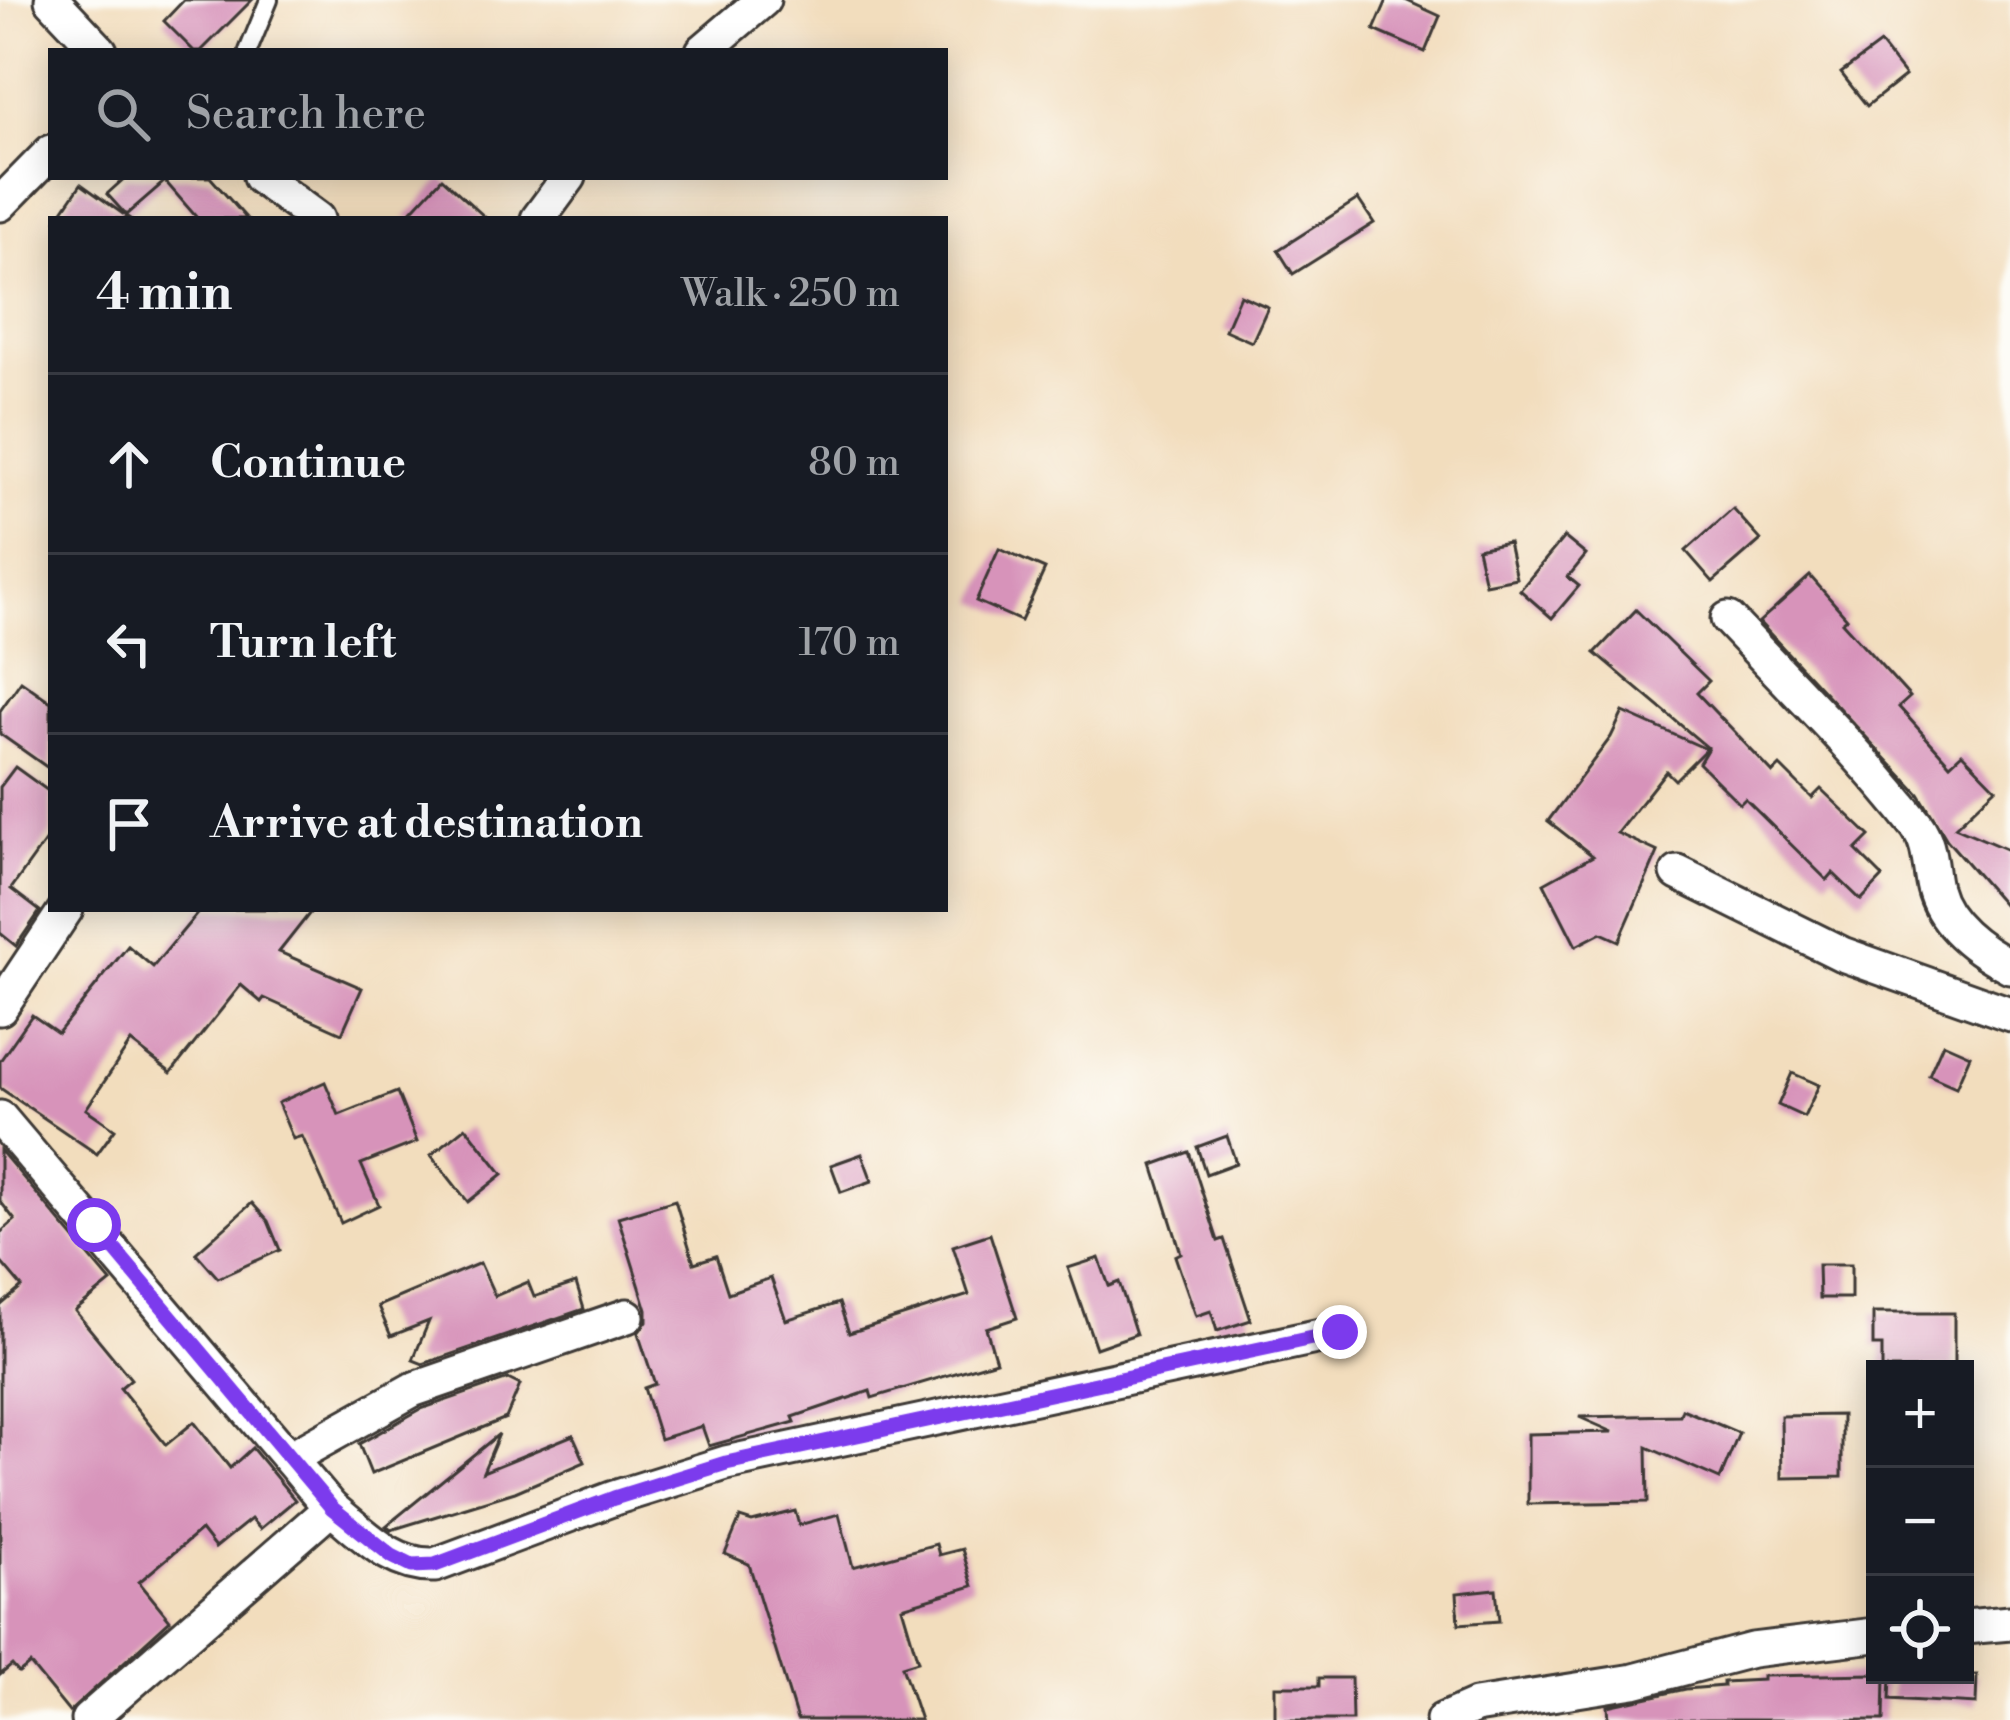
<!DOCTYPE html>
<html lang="en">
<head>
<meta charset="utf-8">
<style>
	body { margin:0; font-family:"Libre Bodoni",serif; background:#20242c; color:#f1f3f6 }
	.controls { position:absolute; right:36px; bottom:36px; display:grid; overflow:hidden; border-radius:0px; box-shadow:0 6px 30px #0003 }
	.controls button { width:108px; height:108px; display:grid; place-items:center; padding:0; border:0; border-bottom:3px solid #363941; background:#171b24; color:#f1f3f6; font:60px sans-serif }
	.stop { position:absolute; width:36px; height:36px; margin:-27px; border:9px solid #7c3aed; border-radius:50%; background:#fff }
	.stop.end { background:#7c3aed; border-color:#fff; box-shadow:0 3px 12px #0008 }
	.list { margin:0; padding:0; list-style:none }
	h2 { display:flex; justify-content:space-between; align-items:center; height:156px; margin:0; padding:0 48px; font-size:51px }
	h2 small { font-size:39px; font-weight:400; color:#9ea1a6 }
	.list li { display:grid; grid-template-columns:78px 1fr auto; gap:36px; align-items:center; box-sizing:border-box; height:180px; padding:0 48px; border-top:3px solid #363941 }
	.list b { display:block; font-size:45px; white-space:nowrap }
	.list em { font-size:39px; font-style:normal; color:#9ea1a6 }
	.icon { flex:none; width:66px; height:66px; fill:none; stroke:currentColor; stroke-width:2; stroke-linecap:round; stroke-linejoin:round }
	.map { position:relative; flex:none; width:2010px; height:1720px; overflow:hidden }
	.search { position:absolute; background:#171b24; box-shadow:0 6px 30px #0003; left:48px; top:48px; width:900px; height:132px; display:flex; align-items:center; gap:30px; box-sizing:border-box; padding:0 42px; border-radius:0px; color:#9ea1a6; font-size:45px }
	.panel { position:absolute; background:#171b24; box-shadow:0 6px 30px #0003; left:48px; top:216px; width:900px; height:696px; border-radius:0px }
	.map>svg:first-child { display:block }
	.building { fill:#d793ba }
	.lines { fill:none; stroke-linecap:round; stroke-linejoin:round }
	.service-casing { stroke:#3c3934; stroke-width:22 }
	.minor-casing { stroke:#3c3934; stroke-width:39 }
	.service { stroke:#fff; stroke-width:16 }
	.minor { stroke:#fff; stroke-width:33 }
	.route { stroke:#7c3aed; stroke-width:15 }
</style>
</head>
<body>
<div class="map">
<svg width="2010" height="1720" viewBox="0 0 2010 1720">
	<rect width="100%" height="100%" fill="#fdfcf7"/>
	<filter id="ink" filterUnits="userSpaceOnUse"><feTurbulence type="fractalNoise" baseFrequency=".00833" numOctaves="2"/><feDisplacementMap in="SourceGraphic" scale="24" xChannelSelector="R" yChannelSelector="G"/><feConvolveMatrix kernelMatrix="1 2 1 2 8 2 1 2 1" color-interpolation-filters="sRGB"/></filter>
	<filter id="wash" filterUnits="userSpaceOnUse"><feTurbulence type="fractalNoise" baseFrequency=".004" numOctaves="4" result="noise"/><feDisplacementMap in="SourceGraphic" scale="48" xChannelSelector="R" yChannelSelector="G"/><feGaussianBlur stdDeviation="2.7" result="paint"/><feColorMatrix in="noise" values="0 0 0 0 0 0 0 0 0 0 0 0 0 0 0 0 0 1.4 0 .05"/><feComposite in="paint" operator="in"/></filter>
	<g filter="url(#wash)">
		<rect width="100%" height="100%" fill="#f2ddbd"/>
		<g id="blocks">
			<g class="building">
				<path d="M184 0H252L201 51H194L164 21Z"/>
				<path d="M1387 0H1405L1440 16 1425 52 1374 30Z"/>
				<path d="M1880 44 1905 76 1867 106 1841 73Z"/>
				<path d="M126 177H210L247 219H198L165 181 126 215 107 194Z"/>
				<path d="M442 178 487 219H404Z"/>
				<path d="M81 184 130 219H57Z"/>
				<path d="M1358 199 1374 223 1293 274 1278 250Z"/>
				<path d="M1240 295 1268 307 1252 342 1225 330Z"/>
				<path d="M1733 509 1761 540 1713 582 1686 551Z"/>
				<path d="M1564 537 1586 555 1568 577 1579 586 1552 618 1520 590Z"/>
				<path d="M1508 542 1516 578 1485 584 1477 548Z"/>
				<path d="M999 549 1045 569 1021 621 976 601Z"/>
				<path d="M1810 576 1847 618 1842 622 1910 697 1899 707 1950 764 1962 753 1996 788 1955 827 2010 851V912L1947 840 1919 794 1759 622Z"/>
				<path d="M1636 610 1709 681 1697 693 1773 773 1780 766 1812 798 1821 789 1870 836 1856 850 1883 877 1861 900 1833 873 1827 880 1745 799 1740 804 1699 763 1708 748 1595 653Z"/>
				<path d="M21 681 51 702V770L0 734V711Z"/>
				<path d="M1623 712 1706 749 1675 780 1666 771 1617 833 1658 852 1619 941 1601 933 1576 946 1544 883 1593 856 1548 821 1611 737Z"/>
				<path d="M15 767 51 793V833L11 889 40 911 16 946 0 933V787Z"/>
				<path d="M201 909H313L279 952 362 988 342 1033 264 998 261 1002 241 985 171 1073 131 1042 86 1109 115 1129 97 1154 0 1088V1061L32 1015 58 1033 128 946 153 967Z"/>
				<path d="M1943 1043 1970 1055 1956 1087 1929 1075Z"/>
				<path d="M1792 1073 1819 1085 1804 1117 1778 1105Z"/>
				<path d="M325 1082 339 1115 397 1092 417 1142 361 1164 379 1205 341 1223 302 1136 293 1139 278 1103Z"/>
				<path d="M466 1127 503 1174 468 1202 431 1155Z"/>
				<path d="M1227 1136 1236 1163 1206 1174 1197 1147Z"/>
				<path d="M0 1150 111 1282 75 1311 131 1379 120 1388 166 1445 194 1422 230 1468 252 1448 295 1500 260 1529 251 1519 215 1548 201 1530 139 1582 170 1620 69 1712 30 1664 19 1673 12 1665 0 1675V1306L22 1287 0 1261V1233L15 1220 0 1201Z"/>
				<path d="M1189 1152 1218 1241 1224 1239 1251 1320 1217 1331 1211 1311 1196 1316 1175 1256 1181 1253 1153 1165Z"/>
				<path d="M862 1154 872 1181 841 1192 831 1165Z"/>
				<path d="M675 1200 694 1263 716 1256 728 1293 771 1278 786 1320 839 1303 849 1333 969 1295 953 1246 990 1234 1017 1318 986 1328 996 1361 872 1398 870 1391 793 1417 795 1422 709 1446 702 1426 660 1439 644 1388 655 1384 638 1333 647 1321V1310L618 1217Z"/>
				<path d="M252 1203 268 1221 280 1250 218 1278 196 1253Z"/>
				<path d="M1099 1258 1109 1286 1119 1282 1136 1334 1096 1348 1068 1268Z"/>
				<path d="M480 1263 495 1296 528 1282 534 1297 576 1283 584 1309 423 1364 413 1360 429 1321 391 1336 378 1306Z"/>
				<path d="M1818 1265H1851V1298H1819Z"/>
				<path d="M1873 1313H1954V1369H1882V1346H1873Z"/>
				<path d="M508 1379 520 1385 506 1418 371 1474 359 1444 421 1409Z"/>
				<path d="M1682 1409 1739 1433 1720 1479 1647 1447 1648 1502 1528 1504V1434L1613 1432 1579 1417 1680 1415Z"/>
				<path d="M1842 1415V1477L1782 1478 1781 1416Z"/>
				<path d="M499 1434 483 1472 573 1435 585 1462 515 1492 391 1530 386 1526Z"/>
				<path d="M795 1511 799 1525 839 1514 853 1567 936 1544 939 1555 962 1549 973 1586 902 1607 918 1661 902 1666 920 1720H797L749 1564 725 1554 740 1518 752 1522Z"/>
				<path d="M1496 1589 1499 1621 1459 1624 1457 1593Z"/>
				<path d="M1875 1674 1885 1675 1884 1720H1609L1608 1706 1686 1689 1723 1686V1682L1763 1680V1676Z"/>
				<path d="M1977 1675 1976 1704 1890 1699 1891 1676Z"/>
				<path d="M1319 1678H1351L1352 1720H1275V1686H1319Z"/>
			</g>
		</g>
	</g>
	<g filter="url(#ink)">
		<use href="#blocks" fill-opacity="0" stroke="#3c3934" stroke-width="3"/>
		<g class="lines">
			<g class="service-casing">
				<path id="service" d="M248 51 269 0"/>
			</g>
			<g class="minor-casing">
				<g id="minor">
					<path d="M52 0 100 51"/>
					<path d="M703 51 763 0"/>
					<path d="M260 177 317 219"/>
					<path d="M0 204 51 152"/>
					<path d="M538 219 569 177"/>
					<path d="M1728 619C1792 687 1860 753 1917 826 1931 845 1929 867 1934 888 1943 924 1979 950 2010 966"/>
					<path d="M1678 873 1842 954 2010 1014"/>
					<path d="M0 1008 66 909"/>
					<path d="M0 1118 331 1508 88 1720"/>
					<path d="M290 1458 412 1390 627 1316"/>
					<path d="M331 1508C364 1534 392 1567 435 1565L614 1498 726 1463 1339 1332"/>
					<path d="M1965 1627 2010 1623"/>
					<path d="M1443 1720 1475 1706 1634 1681 1752 1650 1875 1635"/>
				</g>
			</g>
			<use href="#service" class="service"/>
			<use href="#minor" class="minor"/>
		</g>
	</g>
	<g class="lines" filter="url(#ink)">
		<path class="route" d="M94 1225 332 1508 392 1556 412 1566 435 1565 614 1498 726 1463 1340 1332"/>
	</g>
</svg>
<div class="controls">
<button>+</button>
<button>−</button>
<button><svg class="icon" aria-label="locate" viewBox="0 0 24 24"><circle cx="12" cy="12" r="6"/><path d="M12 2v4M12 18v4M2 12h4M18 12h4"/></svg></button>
</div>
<div class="stop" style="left:94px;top:1225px"></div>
<div class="stop end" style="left:1340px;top:1332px"></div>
<div class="search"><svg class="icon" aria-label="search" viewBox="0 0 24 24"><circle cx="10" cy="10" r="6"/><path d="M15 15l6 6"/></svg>Search here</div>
<section class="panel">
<h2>4 min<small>Walk · 250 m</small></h2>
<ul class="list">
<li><svg class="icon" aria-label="ahead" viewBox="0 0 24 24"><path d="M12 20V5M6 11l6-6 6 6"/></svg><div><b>Continue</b></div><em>80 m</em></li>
<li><svg class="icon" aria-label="left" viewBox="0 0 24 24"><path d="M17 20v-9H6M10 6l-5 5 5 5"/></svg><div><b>Turn left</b></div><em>170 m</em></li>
<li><svg class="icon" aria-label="arrive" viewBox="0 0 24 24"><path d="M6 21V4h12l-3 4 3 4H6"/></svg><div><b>Arrive at destination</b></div></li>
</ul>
</section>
</div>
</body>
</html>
